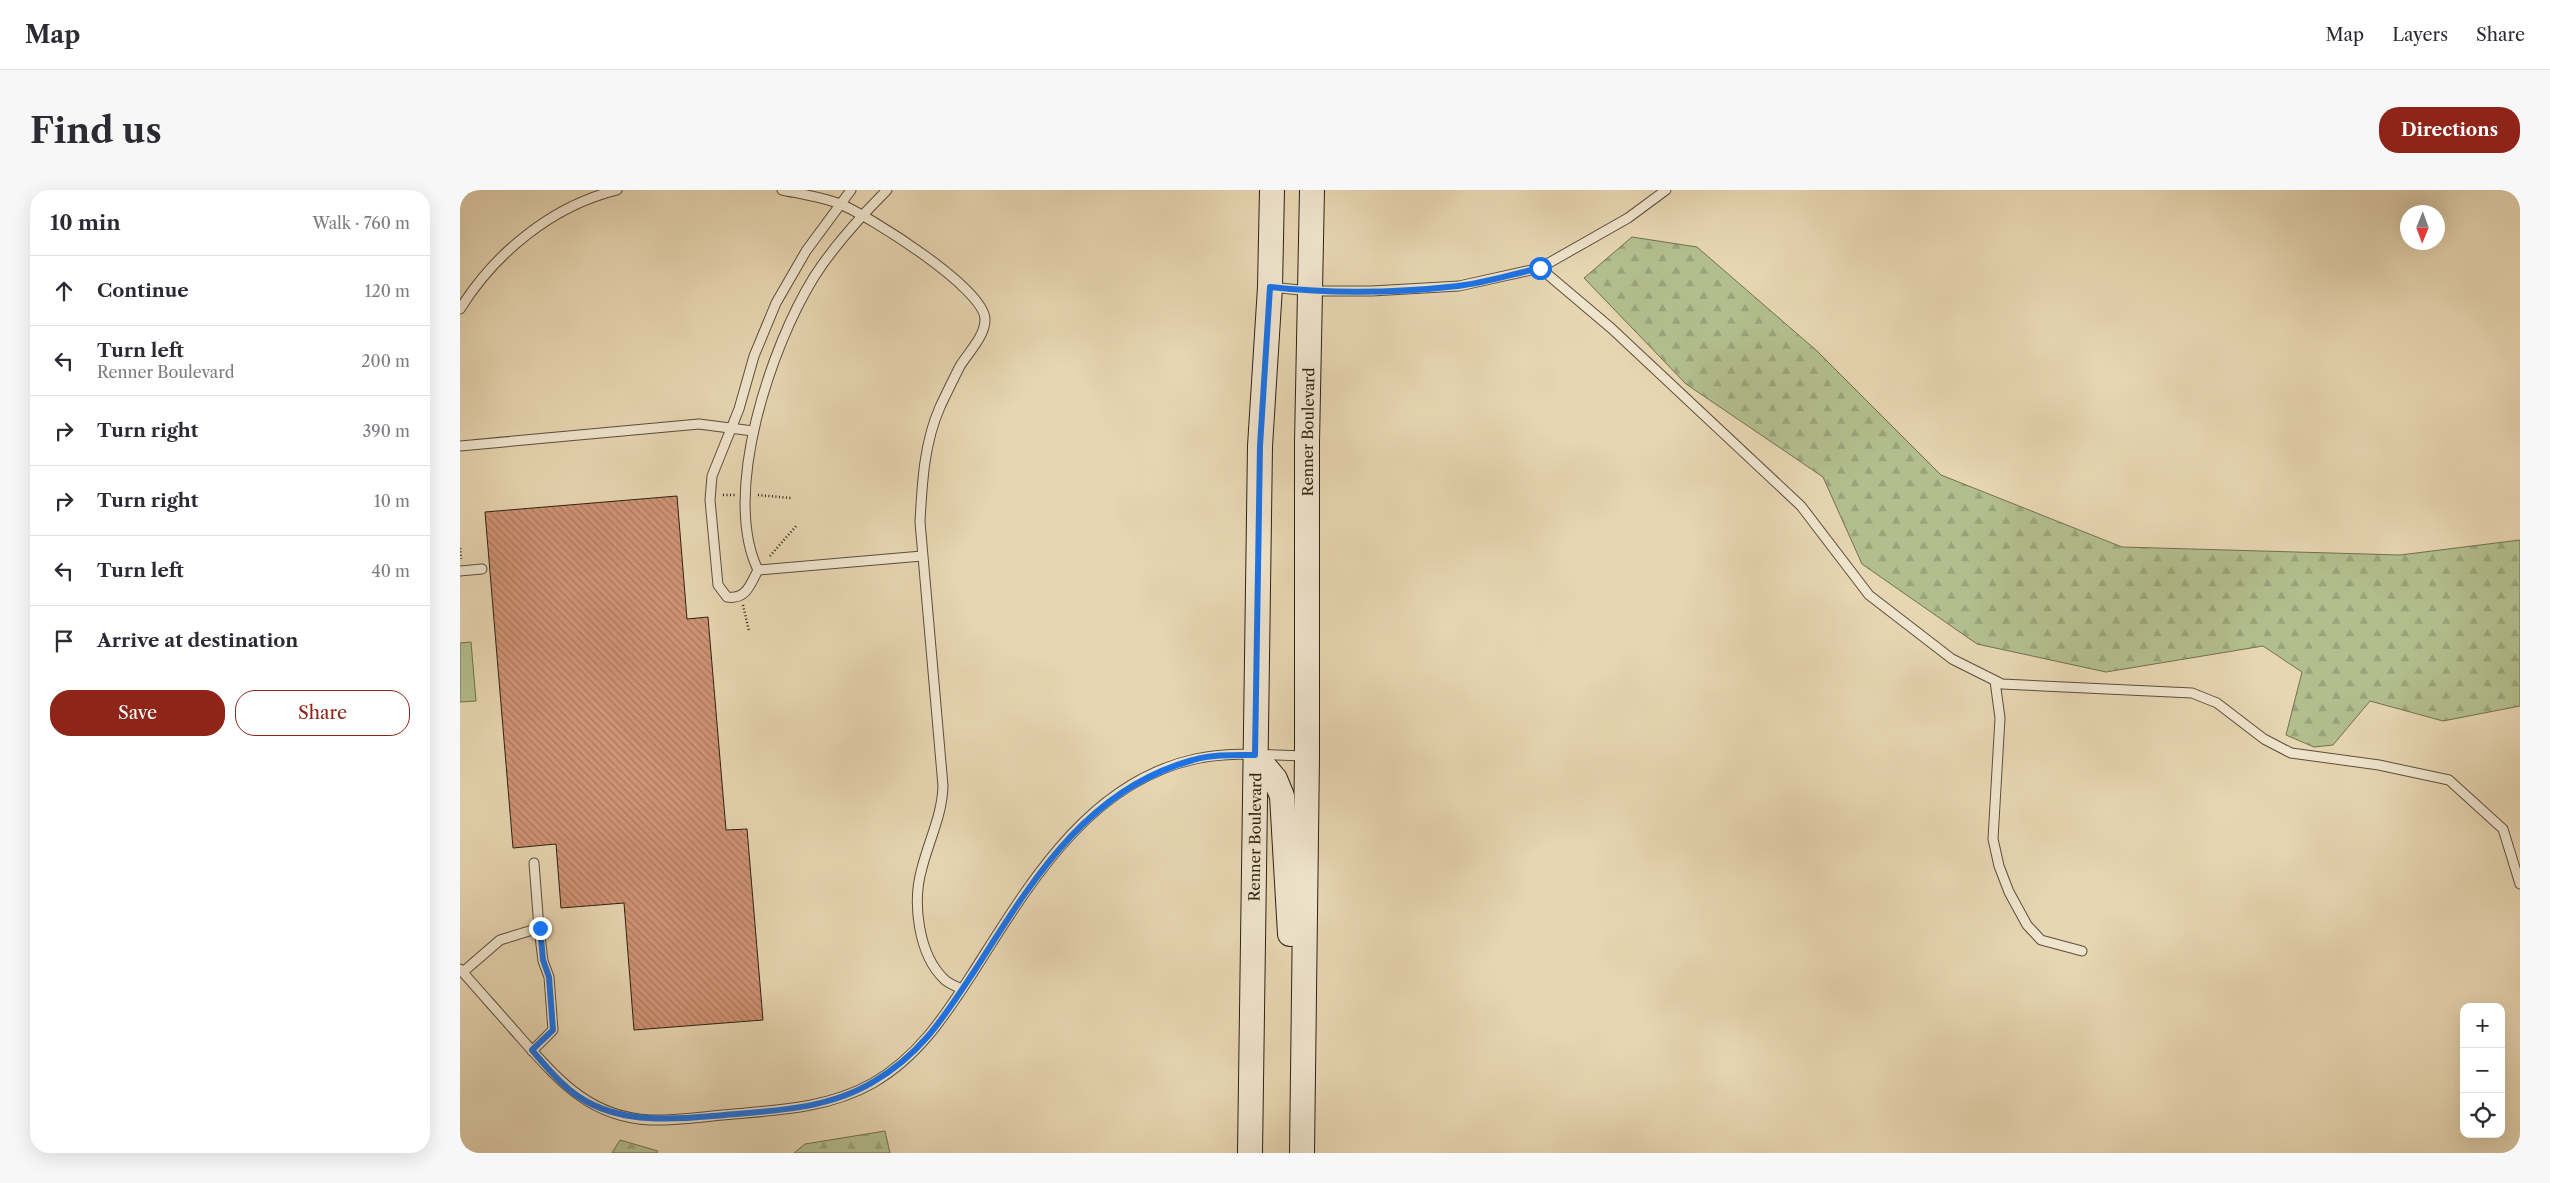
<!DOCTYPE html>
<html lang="en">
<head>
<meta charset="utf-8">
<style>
	body { margin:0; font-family:"Libre Caslon Text",serif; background:#f7f7f7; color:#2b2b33 }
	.controls { position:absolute; right:15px; bottom:15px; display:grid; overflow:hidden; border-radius:10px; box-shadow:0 5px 20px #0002 }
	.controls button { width:45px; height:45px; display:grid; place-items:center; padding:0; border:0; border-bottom:1px solid #e1e1e2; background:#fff; color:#2b2b33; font:25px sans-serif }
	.compass { position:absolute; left:1940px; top:15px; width:45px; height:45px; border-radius:50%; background:#fff; box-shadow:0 5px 20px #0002; rotate:181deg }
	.stop { position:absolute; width:15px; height:15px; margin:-11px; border:4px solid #1a73e8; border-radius:50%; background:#fff }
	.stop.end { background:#1a73e8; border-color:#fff; box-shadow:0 1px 5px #0008 }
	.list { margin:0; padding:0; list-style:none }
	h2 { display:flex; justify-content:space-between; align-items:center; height:65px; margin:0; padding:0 20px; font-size:21px }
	h2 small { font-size:16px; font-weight:400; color:#7c7c81 }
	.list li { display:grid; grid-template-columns:32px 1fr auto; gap:15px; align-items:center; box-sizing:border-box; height:70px; padding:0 20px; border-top:1px solid #e1e1e2 }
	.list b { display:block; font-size:19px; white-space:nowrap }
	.list p { margin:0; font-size:16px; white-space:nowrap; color:#7c7c81 }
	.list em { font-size:16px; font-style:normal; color:#7c7c81 }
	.actions { display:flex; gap:10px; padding:15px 20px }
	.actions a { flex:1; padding:11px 0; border:1px solid #8f2418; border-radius:20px; text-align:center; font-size:18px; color:#8f2418 }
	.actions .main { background:#8f2418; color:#fff }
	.icon { flex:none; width:28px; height:28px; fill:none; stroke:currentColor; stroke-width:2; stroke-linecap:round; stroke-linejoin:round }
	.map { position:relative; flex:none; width:2060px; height:963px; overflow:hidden; border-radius:20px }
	header { display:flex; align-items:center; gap:30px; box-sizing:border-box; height:70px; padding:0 25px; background:#fff; border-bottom:1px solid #e1e1e2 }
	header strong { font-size:24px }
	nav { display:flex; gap:28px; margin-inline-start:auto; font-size:18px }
	.intro { display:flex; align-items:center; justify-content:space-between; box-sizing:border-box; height:120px; padding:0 30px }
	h1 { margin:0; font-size:35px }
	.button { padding:12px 22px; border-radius:20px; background:#8f2418; color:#fff; font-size:18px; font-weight:700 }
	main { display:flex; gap:30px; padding:0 30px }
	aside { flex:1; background:#fff; border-radius:20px; box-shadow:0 5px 20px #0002 }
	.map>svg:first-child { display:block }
	.forest { fill:url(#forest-firs); stroke:#707050 }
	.pitch { fill:#b3be8e; stroke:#707050 }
	.building { fill:url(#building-back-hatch); stroke:#2e2113 }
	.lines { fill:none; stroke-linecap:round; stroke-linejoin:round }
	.lane-casing { stroke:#5c4e3b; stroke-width:11 }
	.secondary-casing { stroke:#2e2113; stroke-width:26 }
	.path { stroke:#2e2113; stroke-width:2.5; stroke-dasharray:1 2.5; stroke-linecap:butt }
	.lane { stroke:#efe4cd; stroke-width:9 }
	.secondary { stroke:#efe4cd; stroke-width:24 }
	.route { stroke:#1a73e8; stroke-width:6 }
	.labels { text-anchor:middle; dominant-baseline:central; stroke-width:5; stroke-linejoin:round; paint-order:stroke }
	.street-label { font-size:15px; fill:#2e2113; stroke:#efe4cd }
</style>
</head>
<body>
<header>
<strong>Map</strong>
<nav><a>Map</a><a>Layers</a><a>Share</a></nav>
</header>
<div class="intro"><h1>Find us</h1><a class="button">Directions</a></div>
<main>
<aside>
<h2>10 min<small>Walk · 760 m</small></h2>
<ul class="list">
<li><svg class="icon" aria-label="ahead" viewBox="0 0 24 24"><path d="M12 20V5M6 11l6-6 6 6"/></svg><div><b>Continue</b></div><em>120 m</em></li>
<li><svg class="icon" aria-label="left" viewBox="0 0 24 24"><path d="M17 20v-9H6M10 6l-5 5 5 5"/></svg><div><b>Turn left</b><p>Renner Boulevard</p></div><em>200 m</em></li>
<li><svg class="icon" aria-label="right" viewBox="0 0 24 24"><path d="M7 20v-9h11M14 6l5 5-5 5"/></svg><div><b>Turn right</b></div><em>390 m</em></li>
<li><svg class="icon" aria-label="right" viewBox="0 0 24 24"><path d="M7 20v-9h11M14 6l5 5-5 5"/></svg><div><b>Turn right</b></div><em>10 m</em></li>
<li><svg class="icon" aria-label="left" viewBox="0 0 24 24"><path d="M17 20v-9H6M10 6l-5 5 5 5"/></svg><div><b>Turn left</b></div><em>40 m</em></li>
<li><svg class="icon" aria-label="arrive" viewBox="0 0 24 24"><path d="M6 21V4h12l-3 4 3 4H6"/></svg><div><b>Arrive at destination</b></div></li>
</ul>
<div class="actions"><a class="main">Save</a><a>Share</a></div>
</aside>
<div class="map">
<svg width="2060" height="963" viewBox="0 0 2060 963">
	<defs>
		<pattern id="forest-firs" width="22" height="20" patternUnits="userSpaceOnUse" patternTransform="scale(1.25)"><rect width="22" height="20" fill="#b3be8e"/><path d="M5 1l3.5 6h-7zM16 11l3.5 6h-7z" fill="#9aa37a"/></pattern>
		<pattern id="building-back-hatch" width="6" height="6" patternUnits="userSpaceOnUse" patternTransform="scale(1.25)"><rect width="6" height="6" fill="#d09375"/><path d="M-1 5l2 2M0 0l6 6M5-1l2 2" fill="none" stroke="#a9785f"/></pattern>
	</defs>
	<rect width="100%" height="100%" fill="#e7d6b2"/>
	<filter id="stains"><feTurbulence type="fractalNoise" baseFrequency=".004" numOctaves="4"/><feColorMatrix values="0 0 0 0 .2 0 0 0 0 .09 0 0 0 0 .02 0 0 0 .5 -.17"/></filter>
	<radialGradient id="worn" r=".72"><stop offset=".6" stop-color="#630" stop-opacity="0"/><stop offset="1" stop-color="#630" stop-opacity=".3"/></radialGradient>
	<g class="forest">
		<path d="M1172 47 1237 57 1357 161 1481 285 1662 357 1940 365 2060 350V516L1983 531 1910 511 1873 555 1854 557 1826 545 1842 482 1803 456 1646 482 1517 454 1402 374 1363 287 1226 194 1124 88Z"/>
		<path d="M425 941 430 963H334L345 954Z"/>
		<path d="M160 950 198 961 197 963H152Z"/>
	</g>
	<path class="pitch" d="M11 452 16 511 0 512V453Z"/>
	<path class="building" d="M217 306 227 429 248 427 266 640 287 639 303 830 174 840 164 713 101 718 96 654 53 658 25 322Z"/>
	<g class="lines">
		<g class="lane-casing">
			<g id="lane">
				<path d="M322 0C341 4 362 7 380 14 409 26 526 99 525 130 525 146 508 163 500 176 493 190 486 204 480 217 464 253 462 294 460 332L483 596C482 626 469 650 462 678 452 712 458 765 485 790 490 794 497 797 502 799"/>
				<path d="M1080 78 1151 138 1341 316 1409 405 1492 469 1542 494 1732 503 1757 513 1804 549 1831 563 1919 575 1989 590 2043 639 2060 694"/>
				<path d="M810 97 850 101H912L999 96 1080 78 1168 28 1206 0"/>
				<path d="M0 119C35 63 92 16 157 0"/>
				<path d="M0 256 239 234 293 241"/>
				<path d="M298 380C290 395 286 410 267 407L258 395 250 310 252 286 279 219 294 166 316 113 346 61 391 0"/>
				<path d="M298 380C261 304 311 156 354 87 375 54 400 27 427 0"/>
				<path d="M298 380 462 366"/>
				<path d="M0 381 22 379"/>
				<path d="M1535 491 1540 528 1533 649 1539 676 1549 702 1567 735 1581 750 1622 761"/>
				<path d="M74 673 79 738"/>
				<path d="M0 779C20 802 40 824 60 847 97 888 128 927 190 930 218 931 246 926 274 924 322 920 371 917 413 893 458 867 484 827 512 784 567 698 626 593 735 569 771 561 809 565 846 566"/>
				<path d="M3 782 40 750 79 738 83 771 89 787 93 840 72 861"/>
			</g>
		</g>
		<g class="secondary-casing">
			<g id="secondary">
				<path d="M795 565 815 589 822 606 830 744"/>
				<path id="s1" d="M790 963 800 256 810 97 812 0"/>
				<path id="s2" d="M842 963 847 566V252L852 0"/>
			</g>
		</g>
		<g class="path">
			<path d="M263 305H275"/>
			<path d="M298 305 331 308"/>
			<path d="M0 358 1 369"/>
			<path d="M310 366 337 335"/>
			<path d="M283 415 289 441"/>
		</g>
		<use href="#lane" class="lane"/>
		<use href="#secondary" class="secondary"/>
	</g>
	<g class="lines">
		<path class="route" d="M80 738 83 770 89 787 93 840 72 860C82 872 92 884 103 894 143 933 200 931 252 926 306 921 365 921 413 892 462 864 485 825 515 780 571 693 625 599 733 570 753 564 774 565 795 565L800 256 810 97C872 104 936 103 998 96 1025 93 1053 84 1080 78"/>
	</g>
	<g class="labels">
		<g class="street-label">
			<text stroke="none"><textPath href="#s2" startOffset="721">Renner Boulevard</textPath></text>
			<text stroke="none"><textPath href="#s1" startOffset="316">Renner Boulevard</textPath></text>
		</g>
	</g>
	<rect width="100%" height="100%" filter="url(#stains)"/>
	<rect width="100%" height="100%" fill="url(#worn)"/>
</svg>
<div class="controls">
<button>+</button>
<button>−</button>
<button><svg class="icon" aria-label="locate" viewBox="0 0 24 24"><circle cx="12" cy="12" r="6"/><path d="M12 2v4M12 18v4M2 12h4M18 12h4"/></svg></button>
</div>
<svg class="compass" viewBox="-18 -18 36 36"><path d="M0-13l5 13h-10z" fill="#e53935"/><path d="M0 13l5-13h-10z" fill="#7c7c81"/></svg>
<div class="stop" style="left:1080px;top:78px"></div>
<div class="stop end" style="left:80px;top:738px"></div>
</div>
</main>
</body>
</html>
